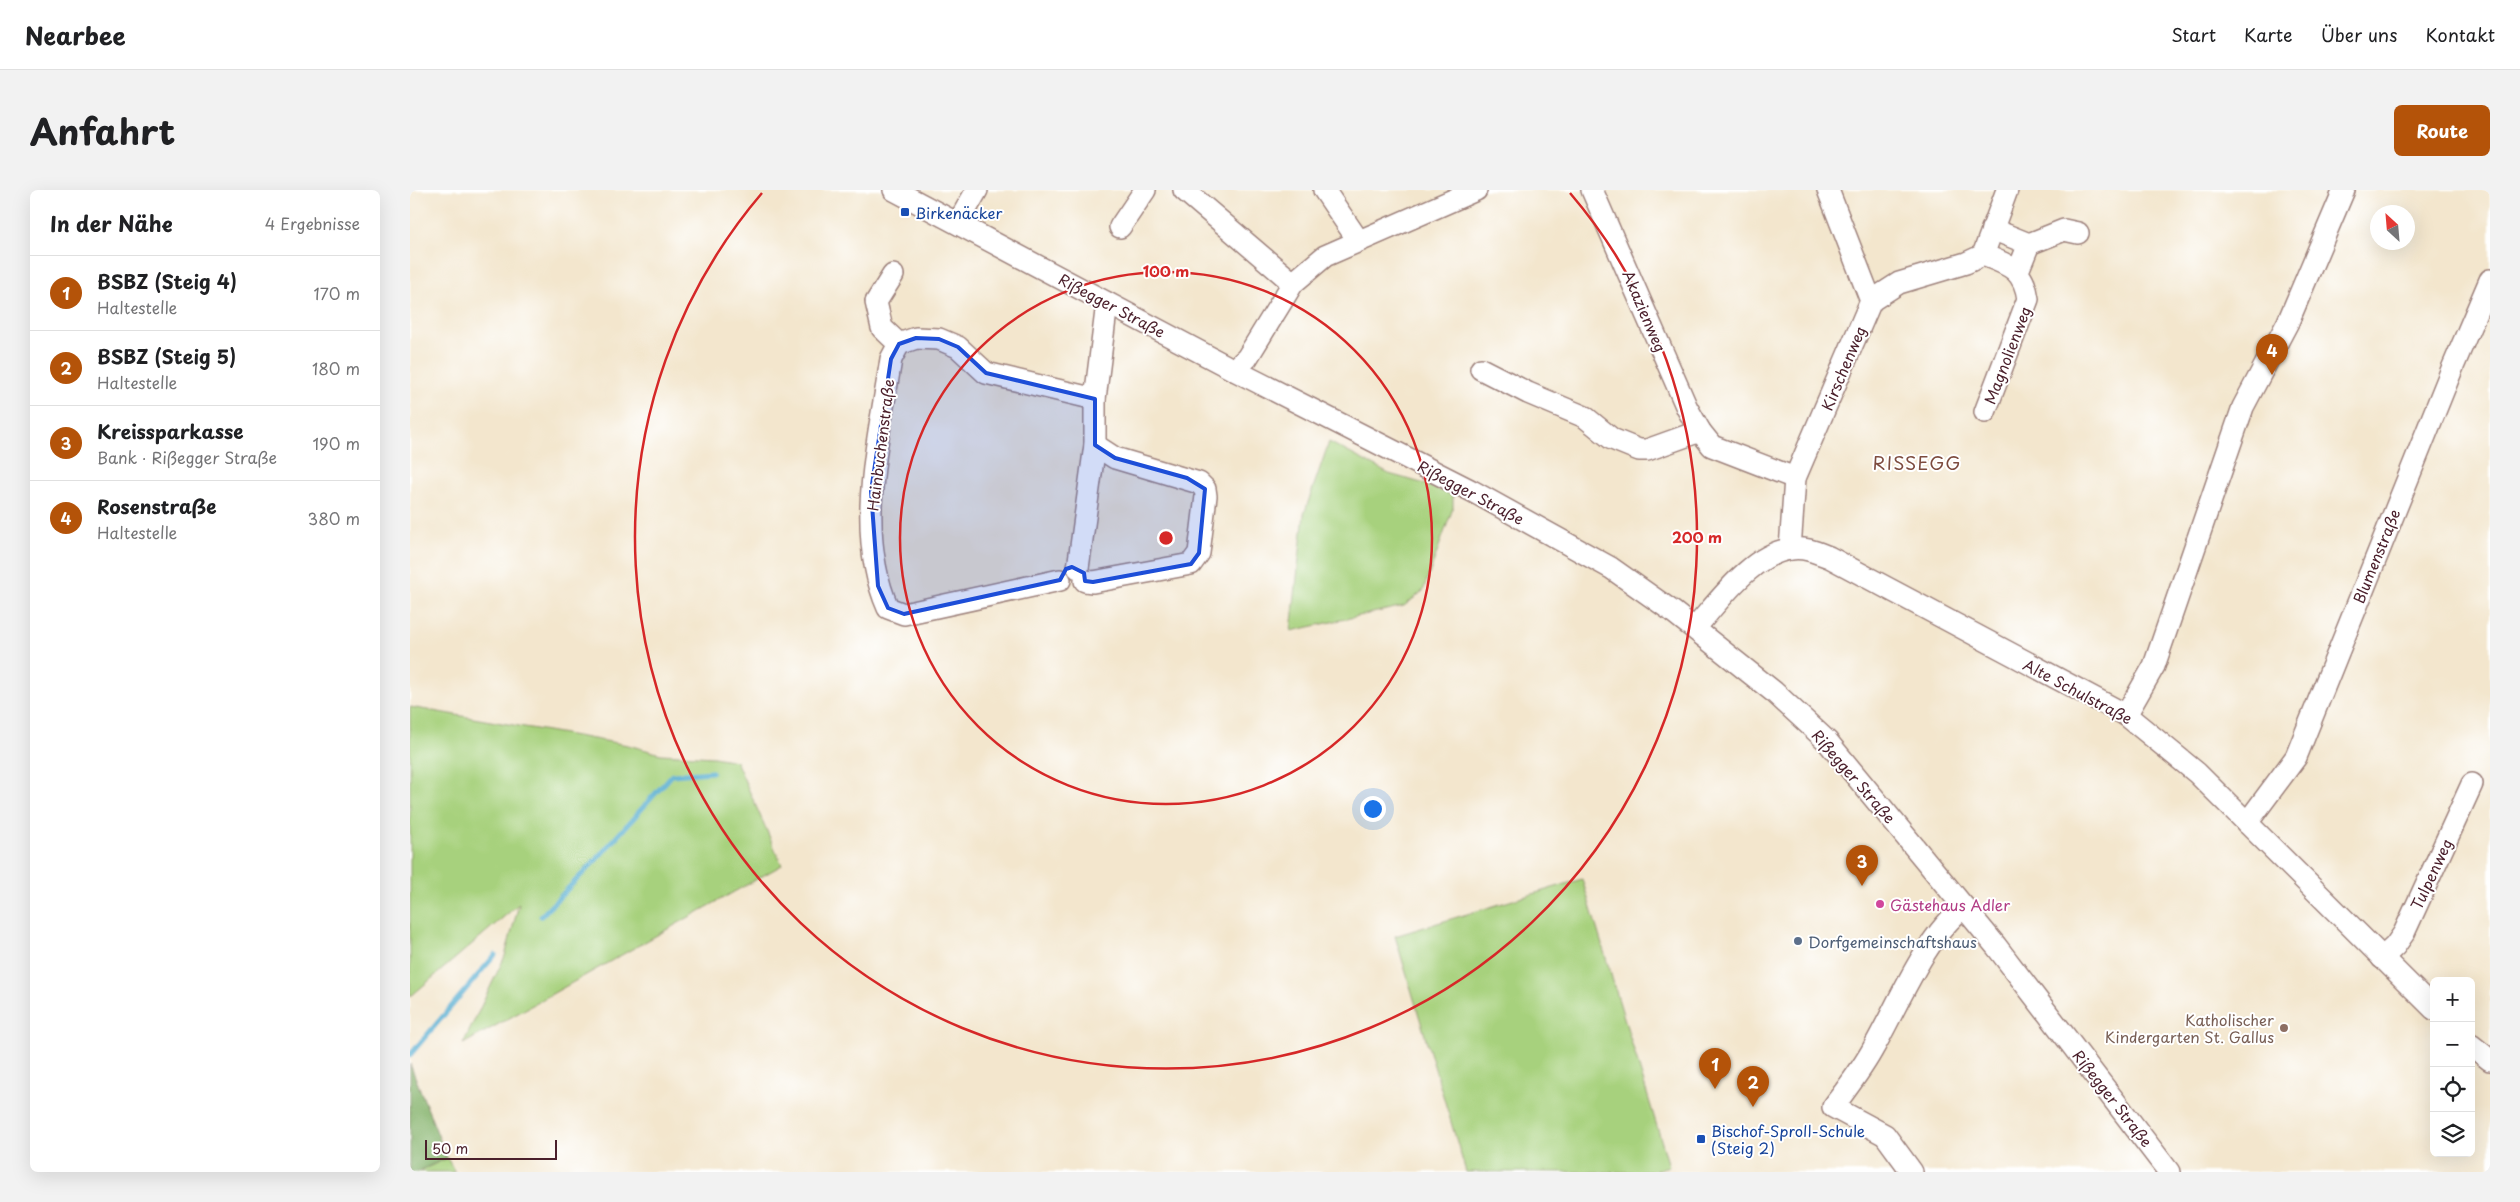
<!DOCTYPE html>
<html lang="de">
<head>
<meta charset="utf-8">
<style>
	body { margin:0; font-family:"Playpen Sans",sans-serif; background:#f2f2f2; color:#202124 }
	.controls { position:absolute; right:15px; bottom:15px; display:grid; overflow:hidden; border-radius:8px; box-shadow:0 5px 20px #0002 }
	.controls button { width:45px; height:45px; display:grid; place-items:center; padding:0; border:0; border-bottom:1px solid #e0e0e0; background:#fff; color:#202124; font:25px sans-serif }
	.compass { position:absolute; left:1960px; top:15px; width:45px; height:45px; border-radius:50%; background:#fff; box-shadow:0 5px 20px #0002; rotate:334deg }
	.scale { position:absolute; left:15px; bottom:12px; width:132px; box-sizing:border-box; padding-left:5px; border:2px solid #4a1f2b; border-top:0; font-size:14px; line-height:18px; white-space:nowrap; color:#4a1f2b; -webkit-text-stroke:4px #fff; paint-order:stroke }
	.you { position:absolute; left:962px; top:618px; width:18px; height:18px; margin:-12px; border:4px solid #fff; border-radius:50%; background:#1a73e8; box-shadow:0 0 0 8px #1a73e833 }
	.badge { display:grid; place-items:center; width:32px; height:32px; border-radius:50%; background:#b45309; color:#fff; font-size:16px; font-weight:700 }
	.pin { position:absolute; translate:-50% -41px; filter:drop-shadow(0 1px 2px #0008) }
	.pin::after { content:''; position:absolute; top:26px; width:18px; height:15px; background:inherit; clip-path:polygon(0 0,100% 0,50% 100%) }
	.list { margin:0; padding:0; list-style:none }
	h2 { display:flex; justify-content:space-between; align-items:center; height:65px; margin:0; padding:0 20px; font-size:21px }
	h2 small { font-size:16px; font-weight:400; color:#757577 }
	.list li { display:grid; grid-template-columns:32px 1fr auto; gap:15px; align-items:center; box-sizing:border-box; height:75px; padding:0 20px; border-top:1px solid #e0e0e0 }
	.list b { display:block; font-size:19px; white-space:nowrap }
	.list p { margin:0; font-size:16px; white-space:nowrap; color:#757577 }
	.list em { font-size:16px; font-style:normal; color:#757577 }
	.icon { flex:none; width:28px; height:28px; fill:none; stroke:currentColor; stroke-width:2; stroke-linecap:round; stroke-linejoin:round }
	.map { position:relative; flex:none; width:2080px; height:982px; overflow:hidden; border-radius:8px }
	header { display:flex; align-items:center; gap:30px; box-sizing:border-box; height:70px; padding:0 25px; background:#fff; border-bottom:1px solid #e0e0e0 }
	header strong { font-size:24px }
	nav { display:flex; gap:28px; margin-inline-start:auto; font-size:18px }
	.intro { display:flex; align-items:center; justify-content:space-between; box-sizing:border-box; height:120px; padding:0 30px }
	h1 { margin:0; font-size:35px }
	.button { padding:12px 22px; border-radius:8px; background:#b45309; color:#fff; font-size:18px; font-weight:700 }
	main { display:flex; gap:30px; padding:0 30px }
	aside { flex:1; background:#fff; border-radius:8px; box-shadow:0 5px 20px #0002 }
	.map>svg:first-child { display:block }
	.green { fill:#a7d17d; stroke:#787854 }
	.forest { fill:#85b36c; stroke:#68694c }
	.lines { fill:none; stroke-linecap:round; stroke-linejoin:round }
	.stream { stroke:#51abcf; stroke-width:5 }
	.minor-casing { stroke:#9e827c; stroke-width:24 }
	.minor { stroke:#fff; stroke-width:21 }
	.marked { fill:#1d4ed8; fill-opacity:0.2; stroke:#1d4ed8; stroke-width:4; stroke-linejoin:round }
	.ring { fill:none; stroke:#d62828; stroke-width:2.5 }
	.transit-dot { fill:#1a4fb4; stroke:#fff; stroke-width:2 }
	.hotel-dot { fill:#d1479c; stroke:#fff; stroke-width:2 }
	.service-dot { fill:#5c6f8a; stroke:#fff; stroke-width:2 }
	.education-dot { fill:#8d6e63; stroke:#fff; stroke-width:2 }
	.labels { text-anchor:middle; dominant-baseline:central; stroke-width:4; stroke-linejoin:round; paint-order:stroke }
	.transit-label { font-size:15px; fill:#164399; stroke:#fff; text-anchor:start }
	.street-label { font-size:15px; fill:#4a1f2b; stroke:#fff }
	.hotel-label { font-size:15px; fill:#b23c85; stroke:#fff; text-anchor:start }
	.service-label { font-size:15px; fill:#4e5e75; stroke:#fff; text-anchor:start }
	.education-label { font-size:15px; fill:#785e54; stroke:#fff; text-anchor:end }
	.quarter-label { font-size:18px; letter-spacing:1px; fill:#7d4b3e; stroke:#fff }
	.centre { fill:#d62828; stroke:#fff; stroke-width:2.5 }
	.ring-label { font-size:15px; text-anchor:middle; font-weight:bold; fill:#d62828; stroke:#fff; stroke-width:4; stroke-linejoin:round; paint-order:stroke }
</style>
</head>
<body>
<header>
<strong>Nearbee</strong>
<nav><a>Start</a><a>Karte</a><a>Über uns</a><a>Kontakt</a></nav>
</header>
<div class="intro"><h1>Anfahrt</h1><a class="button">Route</a></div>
<main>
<aside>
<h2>In der Nähe<small>4 Ergebnisse</small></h2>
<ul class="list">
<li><span class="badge">1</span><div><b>BSBZ (Steig 4)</b><p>Haltestelle</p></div><em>170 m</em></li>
<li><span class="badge">2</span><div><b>BSBZ (Steig 5)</b><p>Haltestelle</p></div><em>180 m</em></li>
<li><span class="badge">3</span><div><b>Kreissparkasse</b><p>Bank · Rißegger Straße</p></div><em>190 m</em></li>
<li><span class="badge">4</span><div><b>Rosenstraße</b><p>Haltestelle</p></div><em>380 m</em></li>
</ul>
</aside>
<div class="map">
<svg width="2080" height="982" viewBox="0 0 2080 982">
	<rect width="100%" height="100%" fill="#fff"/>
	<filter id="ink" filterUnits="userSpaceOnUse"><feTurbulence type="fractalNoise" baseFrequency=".02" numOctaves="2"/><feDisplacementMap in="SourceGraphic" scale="10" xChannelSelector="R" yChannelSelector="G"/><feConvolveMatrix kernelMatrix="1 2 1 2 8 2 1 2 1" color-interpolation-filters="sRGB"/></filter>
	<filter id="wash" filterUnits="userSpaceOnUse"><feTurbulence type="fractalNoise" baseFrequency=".0096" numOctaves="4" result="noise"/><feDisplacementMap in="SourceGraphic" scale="20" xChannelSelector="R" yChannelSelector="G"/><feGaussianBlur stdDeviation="1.12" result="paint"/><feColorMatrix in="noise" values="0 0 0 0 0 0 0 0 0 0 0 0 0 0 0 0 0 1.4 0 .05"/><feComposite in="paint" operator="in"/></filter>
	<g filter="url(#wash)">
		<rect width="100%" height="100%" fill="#f3e6cd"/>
		<g class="green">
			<path d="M919 252 979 284 1015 294 1043 306V318L1013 401 994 416 881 441 894 324Z"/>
			<path d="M0 517 218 555 251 564 304 567 326 571 372 675 53 854 95 766 109 714 0 807Z"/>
			<path d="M1172 689 1259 976 1239 982H1056L985 746Z"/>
			<path d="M37 968 45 982H7Z"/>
		</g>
		<path class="forest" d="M0 874 37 968 7 982H0Z"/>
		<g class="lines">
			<g class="stream">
				<path d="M131 726 185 671 262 585 302 582"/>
				<path d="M0 865 85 765"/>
			</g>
		</g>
	</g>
	<g filter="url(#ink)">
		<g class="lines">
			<g class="minor-casing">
				<g id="minor">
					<path d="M484 0 824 180 1062 301 1201 378 1262 421 1364 502 1417 551 1586 756 1759 982"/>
					<path d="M774 0 883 93"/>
					<path d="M914 0 948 50"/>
					<path d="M1182 0 1277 218 1290 241 1302 256 1385 288"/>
					<path d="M548 33 567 0"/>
					<path d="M710 37 735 0"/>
					<path d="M1582 39 1619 54 1608 81"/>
					<path d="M1619 54 1654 40 1668 43"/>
					<path d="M1573 65C1599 75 1614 79 1618 109L1575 222"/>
					<path d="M483 85 466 112 472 138 489 154"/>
					<path d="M1461 111 1489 93 1556 73 1573 65 1597 0"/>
					<path d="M1071 179 1118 203 1175 227 1202 249 1229 260H1237L1290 241"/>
					<path d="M824 180 837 168 883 93 915 66 1066 0"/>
					<path d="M1380 359 1385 288 1461 111 1418 0"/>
					<path d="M668 378 685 255V209L697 113"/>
					<path d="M650 390 494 424 478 418C444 341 469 249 481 169L489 154 506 148 529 149 548 157 576 183 685 209"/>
					<path d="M675 391 683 392 781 374 789 363 796 306 795 299 789 293 705 268 685 255"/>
					<path d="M1285 438C1309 411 1343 363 1381 359 1395 357 1406 362 1419 367L1716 525 1787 583 2024 819"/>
					<path d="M1716 525 1744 476 1833 217 1878 132 1934 0"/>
					<path d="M1837 633 1886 567 2042 179 2080 90"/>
					<path d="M1972 768 1985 756 1994 743 2062 594"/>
					<path d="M2061 855 2080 870"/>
					<path d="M1502 982 1475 945 1423 917C1437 898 1453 878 1464 857 1489 813 1515 747 1554 717"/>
				</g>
			</g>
			<use href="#minor" class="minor"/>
		</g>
	</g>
	<path class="marked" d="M506 148 529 149 548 157 576 183 685 209V255L705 268 777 288 795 299 789 363 781 374 683 392 675 391 674 383 662 377 656 379 650 390 494 424 478 418 468 396 461 301 481 169 489 154Z"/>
	<g class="ring">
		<circle cx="756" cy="348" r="266"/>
		<path d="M1160 3A531 531 0 1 1 352 3"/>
	</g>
	<g class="transit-dot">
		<rect x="490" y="17" width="10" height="10" rx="2.5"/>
		<rect x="1286" y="944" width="10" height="10" rx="2.5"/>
	</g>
	<circle class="hotel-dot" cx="1470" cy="714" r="5"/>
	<circle class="service-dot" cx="1388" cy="751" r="5"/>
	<circle class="education-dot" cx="1874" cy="838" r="5"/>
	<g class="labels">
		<g class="transit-label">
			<text x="505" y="22">Birkenäcker</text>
			<text x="1301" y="940">Bischof-Sproll-Schule<tspan x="1301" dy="17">(Steig 2)</tspan></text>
		</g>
		<g class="street-label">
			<text transform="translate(702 115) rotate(28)">Rißegger Straße</text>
			<text transform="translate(1235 121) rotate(67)">Akazienweg</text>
			<text transform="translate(1597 165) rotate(-69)">Magnolienweg</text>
			<text transform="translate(1433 178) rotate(-67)">Kirschenweg</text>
			<text transform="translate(470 255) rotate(-83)">Hainbuchenstraße</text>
			<text transform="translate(1061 302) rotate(28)">Rißegger Straße</text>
			<text transform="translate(1966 366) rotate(-68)">Blumenstraße</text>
			<text transform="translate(1668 501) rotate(28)">Alte Schulstraße</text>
			<text transform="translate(1444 586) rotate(49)">Rißegger Straße</text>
			<text transform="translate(2021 684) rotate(-65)">Tulpenweg</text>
			<text transform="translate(1703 908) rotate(52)">Rißegger Straße</text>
		</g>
		<g class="hotel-label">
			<text x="1480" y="714">Gästehaus Adler</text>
		</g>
		<g class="service-label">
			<text x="1398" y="751">Dorfgemeinschaftshaus</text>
		</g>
		<g class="education-label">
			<text x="1864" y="829">Katholischer<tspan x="1864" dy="17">Kindergarten St. Gallus</tspan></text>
		</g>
		<g class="quarter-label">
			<text x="1507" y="272">RISSEGG</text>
		</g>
	</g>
	<circle cx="756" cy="348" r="8" class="centre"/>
	<g class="ring-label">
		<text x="756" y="87">100 m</text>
		<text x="1287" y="353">200 m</text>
	</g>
</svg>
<div class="controls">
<button>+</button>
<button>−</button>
<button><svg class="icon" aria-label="locate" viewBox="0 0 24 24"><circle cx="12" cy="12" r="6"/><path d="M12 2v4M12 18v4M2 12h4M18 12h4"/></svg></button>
<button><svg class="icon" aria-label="layers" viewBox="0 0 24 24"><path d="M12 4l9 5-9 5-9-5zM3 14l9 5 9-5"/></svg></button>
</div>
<svg class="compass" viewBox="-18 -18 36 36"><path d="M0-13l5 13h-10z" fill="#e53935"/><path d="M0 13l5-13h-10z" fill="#757577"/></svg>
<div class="scale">50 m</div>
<div class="you"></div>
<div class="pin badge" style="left:1305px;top:899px">1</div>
<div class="pin badge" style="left:1343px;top:917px">2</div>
<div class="pin badge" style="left:1452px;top:696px">3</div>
<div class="pin badge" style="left:1862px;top:185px">4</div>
</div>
</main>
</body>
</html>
